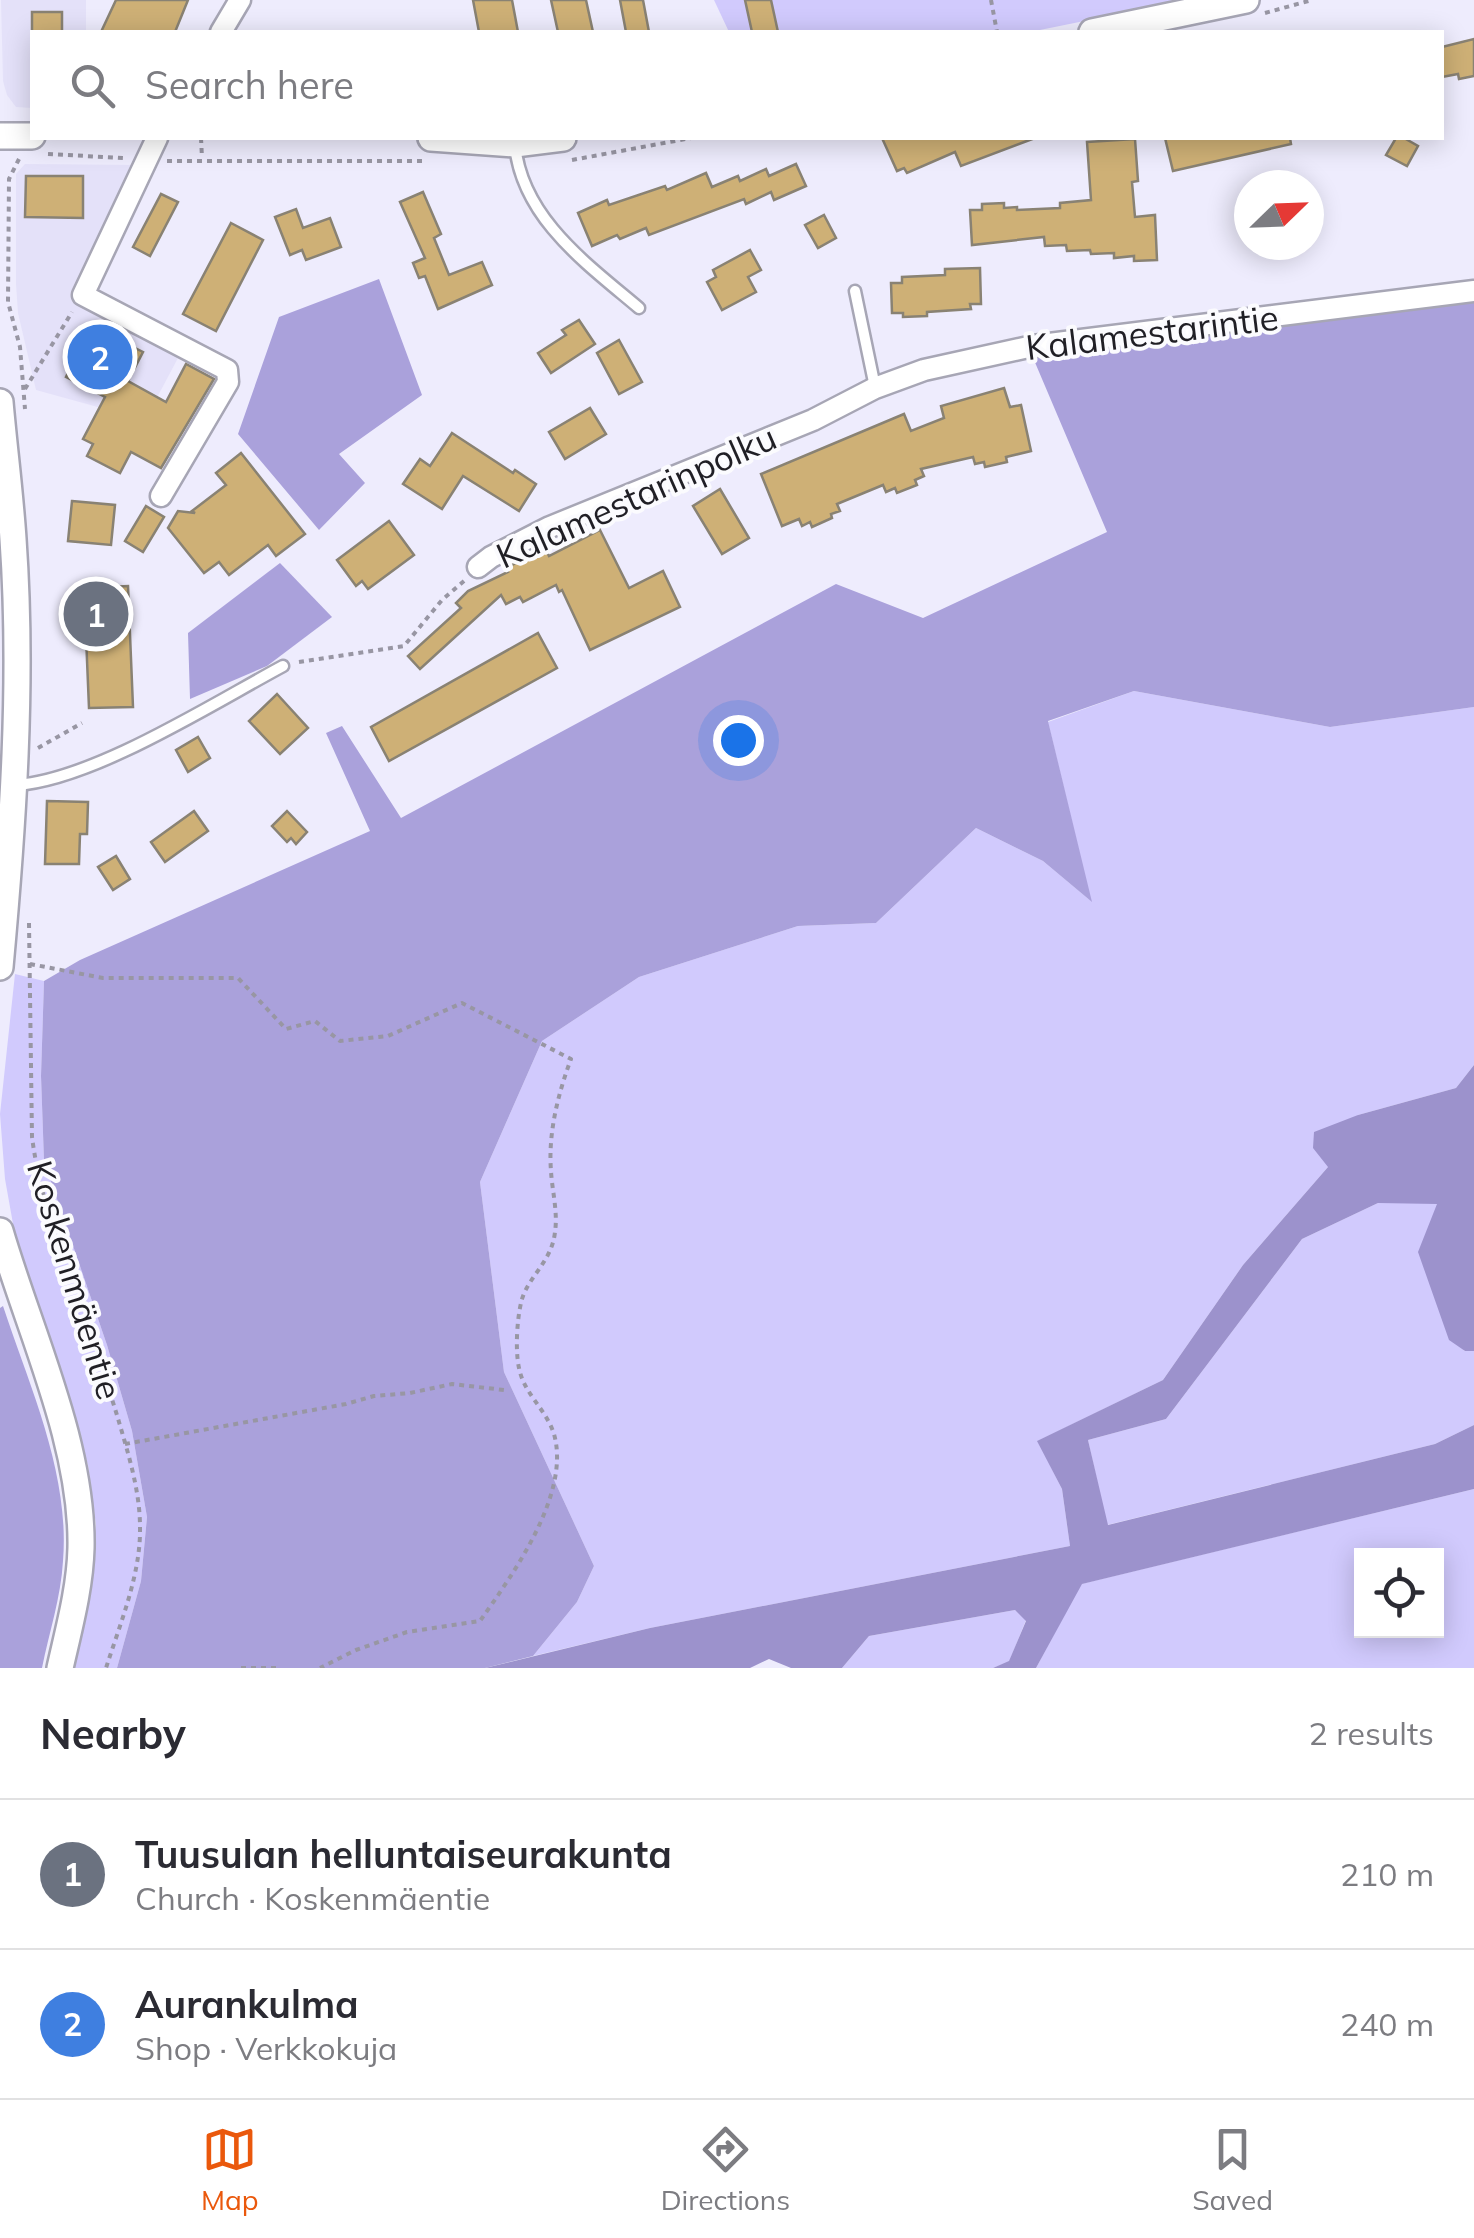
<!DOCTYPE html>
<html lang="en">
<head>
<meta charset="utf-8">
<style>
	body { margin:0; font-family:Mulish,sans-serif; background:#f2f2f3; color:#2b2b33 }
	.controls { position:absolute; right:30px; bottom:30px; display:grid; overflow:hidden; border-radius:0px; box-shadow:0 5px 25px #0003 }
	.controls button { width:90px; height:90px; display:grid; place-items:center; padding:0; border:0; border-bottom:2px solid #e1e1e2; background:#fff; color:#2b2b33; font:50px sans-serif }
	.compass { position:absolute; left:1234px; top:170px; width:90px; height:90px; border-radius:50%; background:#fff; box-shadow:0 5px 25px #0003; rotate:67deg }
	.you { position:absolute; left:738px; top:740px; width:35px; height:35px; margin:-25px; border:8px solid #fff; border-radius:50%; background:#1a73e8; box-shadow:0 0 0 15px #1a73e833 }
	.badge { display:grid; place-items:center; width:65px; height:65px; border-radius:50%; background:#ea580c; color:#fff; font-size:32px; font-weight:700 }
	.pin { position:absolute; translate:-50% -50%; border:5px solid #fff; box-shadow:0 2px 10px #0006 }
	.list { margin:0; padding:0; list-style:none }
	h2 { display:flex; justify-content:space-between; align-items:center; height:130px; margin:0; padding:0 40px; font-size:42px }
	h2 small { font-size:32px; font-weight:400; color:#7c7c81 }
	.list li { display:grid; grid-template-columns:65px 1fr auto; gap:30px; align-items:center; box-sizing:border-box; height:150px; padding:0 40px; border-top:2px solid #e1e1e2 }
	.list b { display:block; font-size:38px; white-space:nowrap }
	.list p { margin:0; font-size:32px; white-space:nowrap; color:#7c7c81 }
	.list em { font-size:32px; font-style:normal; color:#7c7c81 }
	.icon { flex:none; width:55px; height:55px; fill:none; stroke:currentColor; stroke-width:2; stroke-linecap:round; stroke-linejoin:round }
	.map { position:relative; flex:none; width:1474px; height:1668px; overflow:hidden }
	.search { position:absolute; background:#fff; box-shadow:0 5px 25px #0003; left:30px; right:30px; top:30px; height:110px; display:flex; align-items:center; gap:25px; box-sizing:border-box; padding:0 35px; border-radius:0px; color:#7c7c81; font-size:38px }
	.sheet { height:430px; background:#fff }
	nav { display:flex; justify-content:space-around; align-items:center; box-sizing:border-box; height:140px; border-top:2px solid #e1e1e2; background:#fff; font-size:28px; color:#7c7c81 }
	nav a { display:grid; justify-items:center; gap:5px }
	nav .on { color:#ea580c }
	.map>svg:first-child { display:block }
	.built { fill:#e4e1f9 }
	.green { fill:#d1cafd; fill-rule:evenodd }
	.forest { fill:#aaa1db }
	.water { fill:#9c92cc }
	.building { fill:#ceb076; stroke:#898273; stroke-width:2.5 }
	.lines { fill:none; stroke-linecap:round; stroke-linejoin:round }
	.service-casing { stroke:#a7a6b5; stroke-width:15 }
	.minor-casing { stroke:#a7a6b5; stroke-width:25 }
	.tertiary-casing { stroke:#a7a6b5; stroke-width:30 }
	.path { stroke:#9896a3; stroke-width:4; stroke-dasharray:5 5; stroke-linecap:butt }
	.service { stroke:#fff; stroke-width:10 }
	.minor { stroke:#fff; stroke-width:20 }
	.tertiary { stroke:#fff; stroke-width:25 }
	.labels { text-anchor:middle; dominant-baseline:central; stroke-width:8; stroke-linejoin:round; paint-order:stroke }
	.street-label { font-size:35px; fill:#201f25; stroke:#fbfbfe }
</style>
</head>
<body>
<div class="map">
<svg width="1474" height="1668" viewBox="0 0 1474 1668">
	<rect width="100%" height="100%" fill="#eeecfd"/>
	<g class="built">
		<path d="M1 0H86V32H32V108L16 107 7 95 3 81Z"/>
		<path d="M25 164 134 165 70 296 178 358 145 420 36 390 18 313 16 284V174Z"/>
	</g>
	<g class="green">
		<path d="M714 0H1188L1030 32H729Z"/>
		<path d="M1134 691 1330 727 1474 707V1065L1456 1088 1358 1115 1328 1167 1243 1265 1163 1380 1038 1441 1062 1489 1070 1546 650 1628 533 1656 577 1602 594 1566 504 1372 480 1182 542 1041 639 977 798 926 876 923 976 828 1043 861 1091 901 1048 722Z"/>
		<path d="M15 974 44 981 41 1076 44 1161 107 1345 132 1431 147 1517 141 1581 117 1668H73L96 1525 88 1465 15 1235 5 1179 0 1114Z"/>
		<path d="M1378 1203H1437L1464 1351H1474V1425L1435 1444 1107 1525 1088 1440 1166 1419 1302 1239Z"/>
		<path d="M1474 1489V1668H1036L1081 1584ZM1362 1556H1436V1630H1362Z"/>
		<path d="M1015 1610 1026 1620 1009 1662 993 1668H842L869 1636Z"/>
	</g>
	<g class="forest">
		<path d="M379 279 422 395 339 454 365 483 319 530 238 434 279 317Z"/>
		<path d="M1474 296V707L1330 727 1134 691 1048 721 1092 902 1043 861 976 828 876 923 798 926 639 977 542 1041 480 1182 504 1372 594 1566 577 1602 533 1656 485 1668H117L141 1581 147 1517 132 1431 107 1345 44 1161 41 1076 44 981 80 960 370 831 326 733 342 726 401 818 836 584 923 618 1107 532 1031 353 1405 310Z"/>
		<path d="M280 563 332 617 267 666 190 699 188 633Z"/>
		<path d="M3 1306C30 1388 70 1473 63 1561 61 1597 49 1633 42 1668H0V1308Z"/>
	</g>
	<path class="water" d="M1474 1065V1351H1465L1449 1340 1418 1252 1437 1204 1378 1203 1302 1239 1166 1419 1088 1440 1108 1525 1435 1444 1474 1425V1489L1082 1584 1036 1668H993L1009 1661 1026 1621 1015 1610 869 1636 842 1668H791L769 1659 750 1668H485L650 1628 1070 1546 1062 1489 1037 1441 1163 1380 1243 1265 1328 1167 1313 1148 1314 1132 1358 1115 1456 1088Z"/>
	<g class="building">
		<path d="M116 0H188L175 32H101Z"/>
		<path d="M473 0H512L518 32H479Z"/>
		<path d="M551 0H586L593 32H558Z"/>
		<path d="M620 0H643L649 32H626Z"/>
		<path d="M745 0H771L778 32H752Z"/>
		<rect x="32" y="12" width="30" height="20"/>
		<path d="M1474 39V76L1459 79 1458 74 1442 77V47Z"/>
		<path d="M882 138H1035L961 166 955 152 907 173 904 168 897 171Z"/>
		<path d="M1165 138H1290L1291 144 1173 171Z"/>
		<path d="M1396 138H1404L1418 146 1407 166 1386 155Z"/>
		<path d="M1135 139 1138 181 1132 182 1135 217 1155 215 1157 260 1134 261V256L1114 258V253L1091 254 1090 250 1067 251 1066 245 1045 246 1044 237 972 245 970 210H982V204L1004 203V208L1017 207V210L1060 208V203L1091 200 1087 142Z"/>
		<path d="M796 164 806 186 774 200 771 192 746 204 744 199 649 235 646 228 620 239 617 235 592 246 578 213 607 200 609 205 665 186 667 190 706 173 712 187 738 176 740 181 766 169 769 176Z"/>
		<path d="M26 176H83V218L25 217Z"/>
		<path d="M423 192 441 234 434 238 449 275 482 262 492 285 438 309 425 276 419 278 413 263 425 258 400 202Z"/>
		<path d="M161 194 178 202 150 256 133 247Z"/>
		<path d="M296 209 303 228 330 218 341 247 306 260 302 250 290 255 275 217Z"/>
		<path d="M824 215 836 238 818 248 805 225Z"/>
		<path d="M231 223 263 240 216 331 183 314Z"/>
		<path d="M750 250 761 270 748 277 756 292 722 310 707 282 716 277 713 270Z"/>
		<path d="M980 268 981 304H970L971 309 927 312V316L903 317V313H892L891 283H902V277L945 275V269Z"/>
		<path d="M579 320 595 344 551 373 538 353 566 335 562 330Z"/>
		<path d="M91 326 143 352 128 381 166 402 186 364 214 379 161 468 131 452 120 473 87 456 93 444 83 439 105 397 66 377Z"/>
		<path d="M619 340 642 382 619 394 597 353Z"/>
		<path d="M1004 388 1010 407 1021 405 1031 451 1006 457 1007 462 985 467 984 462 975 464 973 457 921 469 924 476 915 480 917 485 897 493 895 488 886 492 883 485 837 504 840 511 831 514 832 518 812 527 810 522 802 526 799 519 782 526 761 474 904 414 911 431 944 418 941 406Z"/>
		<path d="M590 408 606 434 565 459 549 432Z"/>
		<path d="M452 433 513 473 515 470 536 484 519 511 463 476 442 509 403 484 420 459 430 466Z"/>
		<path d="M241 453 305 534 276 556 268 545 229 575 219 562 204 573 168 528 178 511 195 513 192 511 226 485 216 473Z"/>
		<path d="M720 489 749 538 722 554 693 506Z"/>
		<path d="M72 501 115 505 111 545 68 541Z"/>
		<path d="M146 506 164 517 143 552 125 541Z"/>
		<path d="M389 521 414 555 368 589 362 581 356 586 337 560Z"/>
		<path d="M600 530 629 588 663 571 680 607 590 650 562 590 559 592 556 585 523 602 520 597 506 604 501 595 420 669 408 656 461 608 456 603 468 591 508 572 506 568 545 548 549 556Z"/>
		<path d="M128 586 133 707 89 708 84 588Z"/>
		<path d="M538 633 557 668 389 761 371 727Z"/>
		<path d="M277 694 308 728 280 754 249 721Z"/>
		<path d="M198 737 210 758 188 772 176 750Z"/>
		<path d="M47 801 88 802 87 834H80L79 864H45Z"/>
		<path d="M194 811 208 831 165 862 151 842Z"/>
		<path d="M287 811 307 832 296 844 291 838 287 842 272 826Z"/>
		<path d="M116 856 130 879 113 890 98 867Z"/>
	</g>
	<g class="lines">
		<g class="service-casing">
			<g id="service">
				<path d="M515 145C522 218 587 264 639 308"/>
				<path d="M855 291 875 387"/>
				<path d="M16 785C93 780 212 704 283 666"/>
			</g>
		</g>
		<g class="minor-casing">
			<g id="minor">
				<path d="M221 32 240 0"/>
				<path d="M157 138 83 295 227 370 228 382 161 496"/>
				<path d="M478 567 491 557 550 527 813 420 875 388 924 370 1033 346 1474 291"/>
			</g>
		</g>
		<g class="tertiary-casing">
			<g id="tertiary">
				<path d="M1092 32 1246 0"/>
				<path d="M0 136H32"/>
				<path d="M431 138 515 144 563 138"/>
				<path d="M0 402C4 448 10 493 13 539 23 681 13 825 0 967"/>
				<path d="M0 1231C29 1331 83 1443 81 1548 80 1588 69 1628 60 1668"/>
			</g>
		</g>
		<g class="path">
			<path d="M991 0 997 32"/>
			<path d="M1265 13 1312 0"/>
			<path d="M201 138 202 158"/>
			<path d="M48 154 123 158"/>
			<path d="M19 159 9 179 8 302 20 347 25 409"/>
			<path d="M572 160 691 138"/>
			<path d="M167 161H423"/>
			<path d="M25 389 72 312"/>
			<path d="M299 662 404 646 442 600 464 581"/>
			<path d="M38 748 82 723"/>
			<path d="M29 923 32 1137C44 1230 92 1330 119 1422 129 1456 140 1492 140 1527 141 1574 120 1624 106 1668"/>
			<path d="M30 964 103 978H238L286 1029 315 1021 340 1041 388 1036 462 1003 571 1059C558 1094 548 1133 551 1171 552 1190 558 1212 555 1232 552 1261 529 1276 522 1299 517 1317 515 1350 519 1368 524 1394 546 1409 554 1434 571 1494 513 1574 480 1621L407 1632 356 1650 320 1668"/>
			<path d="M125 1444 346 1404 374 1396 410 1393 452 1384 504 1390"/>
			<path d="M241 1668H279"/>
		</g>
		<use href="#service" class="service"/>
		<use href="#minor" class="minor"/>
		<use href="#tertiary" class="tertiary"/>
	</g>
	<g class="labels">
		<g class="street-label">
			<text transform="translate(1152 332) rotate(-7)">Kalamestarintie</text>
			<text transform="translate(636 496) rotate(-24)">Kalamestarinpolku</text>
			<text transform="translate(75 1280) rotate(73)">Koskenmäentie</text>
		</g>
	</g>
</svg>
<div class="controls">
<button><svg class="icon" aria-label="locate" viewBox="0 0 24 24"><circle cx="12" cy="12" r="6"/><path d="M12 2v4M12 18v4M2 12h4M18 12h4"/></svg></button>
</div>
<svg class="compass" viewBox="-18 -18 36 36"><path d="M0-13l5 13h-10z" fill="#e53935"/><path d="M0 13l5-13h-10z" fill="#7c7c81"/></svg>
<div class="you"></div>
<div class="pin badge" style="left:96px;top:614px;background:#6b7280">1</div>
<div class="pin badge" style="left:100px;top:357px;background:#3f7fe0">2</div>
<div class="search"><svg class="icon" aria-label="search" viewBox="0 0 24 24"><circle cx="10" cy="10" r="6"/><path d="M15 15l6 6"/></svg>Search here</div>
</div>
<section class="sheet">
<h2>Nearby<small>2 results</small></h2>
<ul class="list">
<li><span class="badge" style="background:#6b7280">1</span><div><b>Tuusulan helluntaiseurakunta</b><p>Church · Koskenmäentie</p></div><em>210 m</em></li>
<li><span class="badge" style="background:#3f7fe0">2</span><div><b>Aurankulma</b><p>Shop · Verkkokuja</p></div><em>240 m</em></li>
</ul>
</section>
<nav>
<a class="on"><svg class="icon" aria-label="map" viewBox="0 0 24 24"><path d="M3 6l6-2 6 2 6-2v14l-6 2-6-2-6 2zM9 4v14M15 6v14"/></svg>Map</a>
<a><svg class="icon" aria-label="directions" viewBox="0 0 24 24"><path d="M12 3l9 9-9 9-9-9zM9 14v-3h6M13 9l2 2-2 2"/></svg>Directions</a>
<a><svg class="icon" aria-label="saved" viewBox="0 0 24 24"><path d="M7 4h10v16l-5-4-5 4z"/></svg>Saved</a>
</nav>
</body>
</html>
